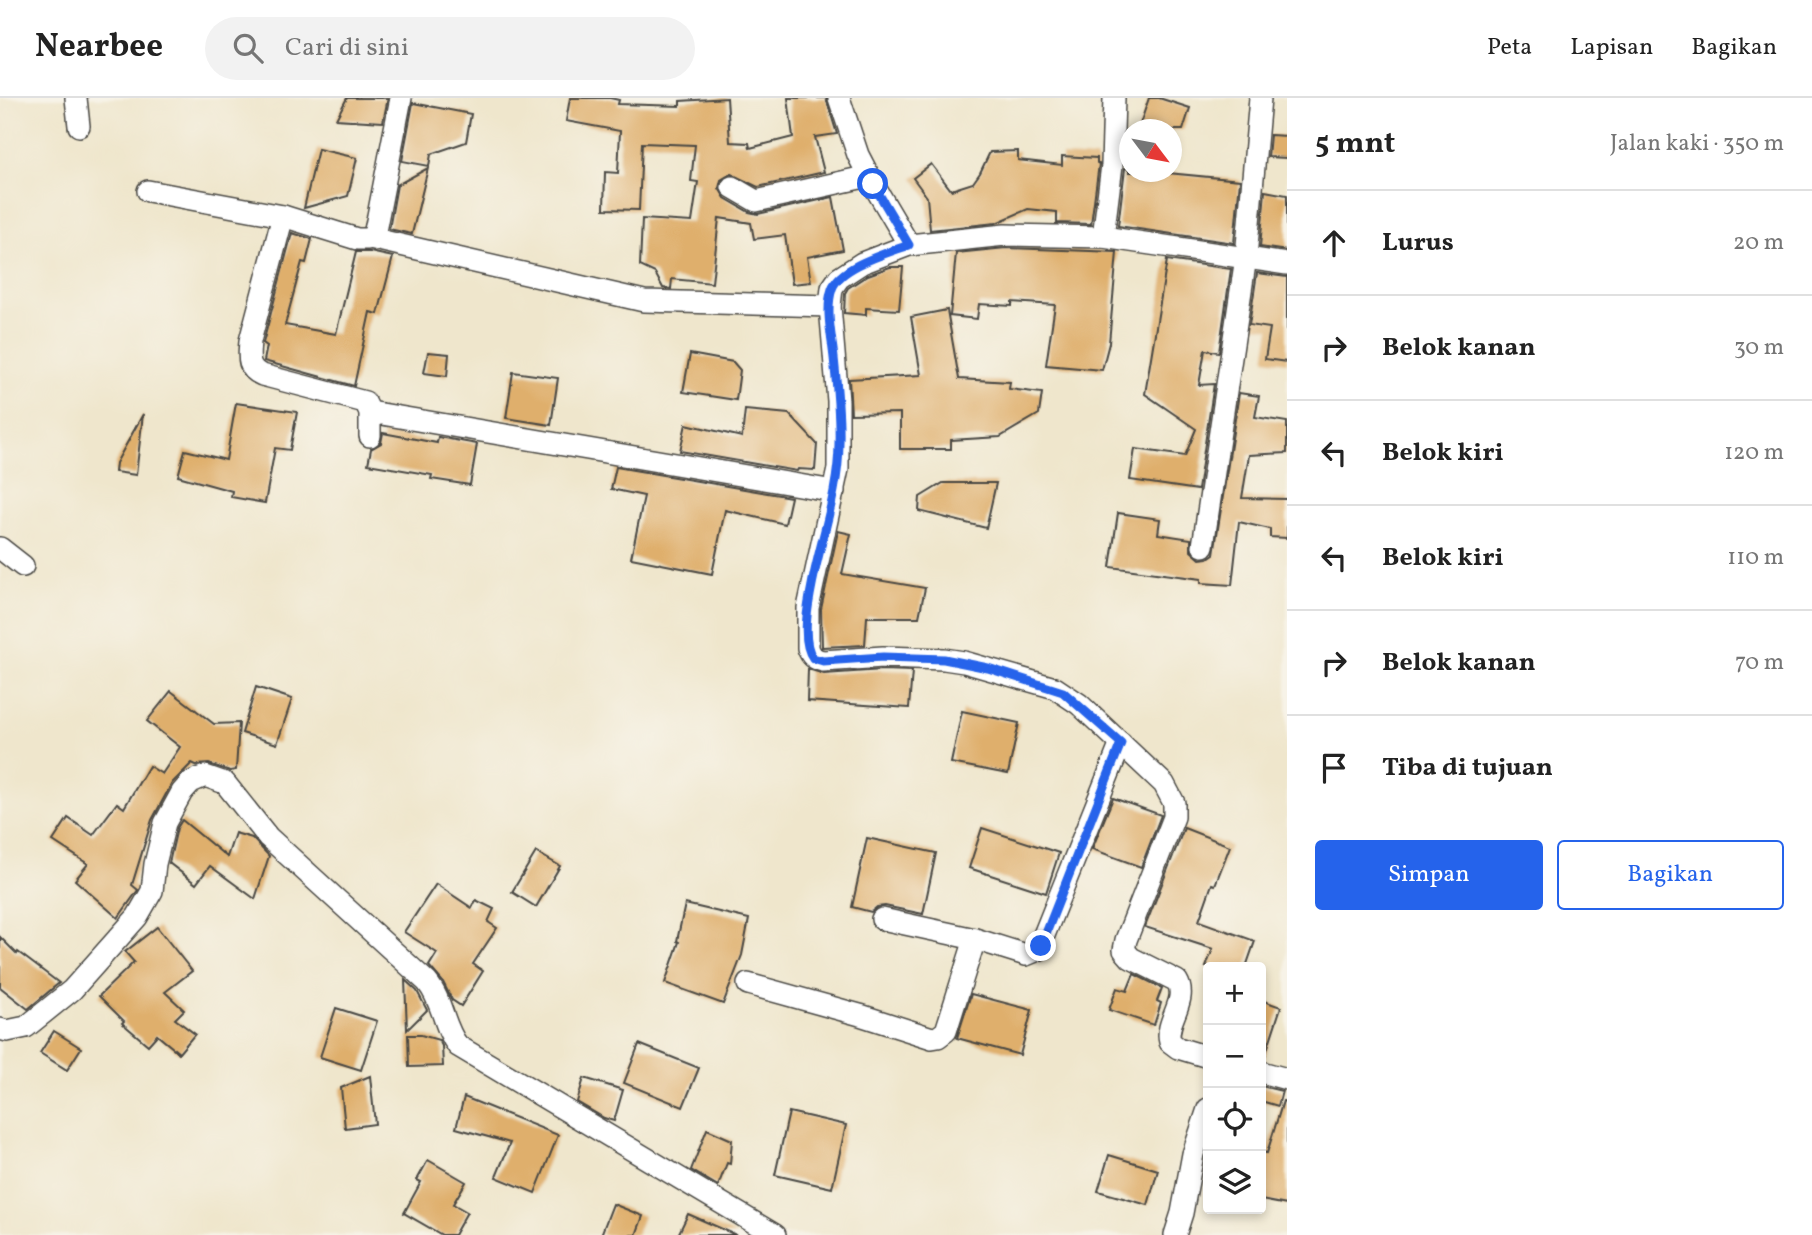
<!DOCTYPE html>
<html lang="id">
<head>
<meta charset="utf-8">
<style>
	body { margin:0; font-family:Vollkorn,serif; background:#f2f2f2; color:#222 }
	.controls { position:absolute; right:21px; bottom:21px; display:grid; overflow:hidden; border-radius:7px; box-shadow:0 4px 10px #0003 }
	.controls button { width:63px; height:63px; display:grid; place-items:center; padding:0; border:0; border-bottom:2px solid #e0e0e0; background:#fff; color:#222; font:35px sans-serif }
	.compass { position:absolute; left:1119px; top:21px; width:63px; height:63px; border-radius:50%; background:#fff; box-shadow:0 4px 10px #0003; rotate:122deg }
	.stop { position:absolute; width:21px; height:21px; margin:-16px; border:5px solid #2563eb; border-radius:50%; background:#fff }
	.stop.end { background:#2563eb; border-color:#fff; box-shadow:0 2px 7px #0008 }
	.list { margin:0; padding:0; list-style:none }
	h2 { display:flex; justify-content:space-between; align-items:center; height:91px; margin:0; padding:0 28px; font-size:30px }
	h2 small { font-size:23px; font-weight:400; color:#767676 }
	.list li { display:grid; grid-template-columns:46px 1fr auto; gap:21px; align-items:center; box-sizing:border-box; height:105px; padding:0 28px; border-top:2px solid #e0e0e0 }
	.list b { display:block; font-size:26px; white-space:nowrap }
	.list em { font-size:23px; font-style:normal; color:#767676 }
	.actions { display:flex; gap:14px; padding:21px 28px }
	.actions a { flex:1; padding:16px 0; border:2px solid #2563eb; border-radius:7px; text-align:center; font-size:24px; color:#2563eb }
	.actions .main { background:#2563eb; color:#fff }
	.icon { flex:none; width:38px; height:38px; fill:none; stroke:currentColor; stroke-width:2; stroke-linecap:round; stroke-linejoin:round }
	.map { position:relative; flex:none; width:1287px; height:1137px; overflow:hidden }
	header { display:flex; align-items:center; gap:42px; box-sizing:border-box; height:98px; padding:0 35px; background:#fff; border-bottom:2px solid #e0e0e0 }
	header strong { font-size:33px }
	nav { display:flex; gap:38px; margin-inline-start:auto; font-size:24px }
	.search { width:490px; height:63px; background:#f2f2f2; display:flex; align-items:center; gap:18px; box-sizing:border-box; padding:0 24px; border-radius:38px; color:#767676; font-size:26px }
	main { display:flex }
	aside { flex:1; background:#fff }
	.map>svg:first-child { display:block }
	.building { fill:#dfaf6c }
	.lines { fill:none; stroke-linecap:round; stroke-linejoin:round }
	.minor-casing { stroke:#484743; stroke-width:24 }
	.minor { stroke:#fff; stroke-width:21 }
	.route { stroke:#2563eb; stroke-width:9 }
</style>
</head>
<body>
<header>
<strong>Nearbee</strong>
<div class="search"><svg class="icon" aria-label="search" viewBox="0 0 24 24"><circle cx="10" cy="10" r="6"/><path d="M15 15l6 6"/></svg>Cari di sini</div>
<nav><a>Peta</a><a>Lapisan</a><a>Bagikan</a></nav>
</header>
<main>
<div class="map">
<svg width="1287" height="1137" viewBox="0 0 1287 1137">
	<rect width="100%" height="100%" fill="#f7f3e8"/>
	<filter id="ink" filterUnits="userSpaceOnUse"><feTurbulence type="fractalNoise" baseFrequency=".0143" numOctaves="2"/><feDisplacementMap in="SourceGraphic" scale="14" xChannelSelector="R" yChannelSelector="G"/><feConvolveMatrix kernelMatrix="1 2 1 2 8 2 1 2 1" color-interpolation-filters="sRGB"/></filter>
	<filter id="wash" filterUnits="userSpaceOnUse"><feTurbulence type="fractalNoise" baseFrequency=".00686" numOctaves="4" result="noise"/><feDisplacementMap in="SourceGraphic" scale="28" xChannelSelector="R" yChannelSelector="G"/><feGaussianBlur stdDeviation="1.57" result="paint"/><feColorMatrix in="noise" values="0 0 0 0 0 0 0 0 0 0 0 0 0 0 0 0 0 1.4 0 .05"/><feComposite in="paint" operator="in"/></filter>
	<g filter="url(#wash)">
		<rect width="100%" height="100%" fill="#efe6cc"/>
		<g id="blocks">
			<g class="building">
				<path d="M347 0H388L383 24 336 21Z"/>
				<path d="M570 0H610L619 2 618 6 680 8V3L727 0 730 44 749 45 750 50 793 39 788 0H826L837 36 815 39 824 74 758 89 731 76 721 82 719 90 725 100 749 114 758 116 833 99 843 152 807 159 811 184 792 186 785 137 754 141 751 125 719 120 712 185 672 181 671 191 663 190 655 175 640 168 642 121 692 124 698 84 691 83 695 47 642 45 639 112 604 111 605 74 618 75 620 33 566 23Z"/>
				<path d="M1149 0H1159L1190 10 1183 32H1138Z"/>
				<path d="M413 5 471 16 466 44 431 56 429 68 402 63Z"/>
				<path d="M1270 37 1287 38V60L1268 59Z"/>
				<path d="M318 51 357 60 348 98 304 110Z"/>
				<path d="M1018 53V62L1062 67V58L1097 60V65L1099 66 1091 126 1057 125V114L1028 111 996 125 930 132 927 99 913 80 931 66 951 92 973 85 980 75 990 54Z"/>
				<path d="M428 70 412 136 389 131 397 87Z"/>
				<path d="M1125 70 1130 71V74H1168V75L1240 82 1234 145 1118 128Z"/>
				<path d="M1265 93 1287 97V153L1260 149Z"/>
				<path d="M292 135 312 141 306 165 302 164 285 227 336 236 356 154H370L393 159 378 216 370 214 354 288 264 263 267 248 263 245Z"/>
				<path d="M1006 150 1117 154 1109 245 1102 272 1046 267 1055 207 1012 204V208L979 206 977 221 950 218 956 155Z"/>
				<path d="M1167 162 1231 171 1219 254 1205 252 1199 287 1214 286 1198 392 1130 382 1135 351 1185 358 1196 331 1145 296Z"/>
				<path d="M890 169H903L899 212 866 210V217L844 215 845 195 848 190 868 177Z"/>
				<path d="M1257 175 1287 179V264L1265 261 1270 230 1249 227Z"/>
				<path d="M947 212 959 281 1010 284 1009 291 1042 295 1039 316 1000 339 951 342V351H900V315L851 316 849 281 921 277 911 219Z"/>
				<path d="M428 254 449 256 447 278 424 275Z"/>
				<path d="M690 256 733 264 740 272 736 302 683 294Z"/>
				<path d="M513 274 558 280 551 327 506 320Z"/>
				<path d="M1239 295 1259 298 1255 319 1287 324V355L1249 357 1242 400 1287 401V440L1270 439V431L1239 424 1232 487 1201 485V481L1110 469 1118 415 1160 421 1158 436 1191 441V453L1200 461 1208 460 1214 456Z"/>
				<path d="M236 305 297 314 290 352 275 350 265 405 231 399 232 393 178 378 185 352 226 362Z"/>
				<path d="M745 312 789 316 817 346 815 372 798 371 797 373 680 353 686 326 742 339Z"/>
				<path d="M143 316 136 377 115 374 116 365Z"/>
				<path d="M383 335 437 345 438 339 477 346 470 387 431 381 432 377 368 366 371 351 381 345Z"/>
				<path d="M616 369 791 399 785 426 725 412 712 476 631 460 644 398 611 391Z"/>
				<path d="M943 385H996L986 430 919 413 920 399Z"/>
				<path d="M838 433 851 436 842 476 925 490 919 519H867L865 547 822 549 821 511Z"/>
				<path d="M808 571 824 576 883 572 912 573 909 610 807 603Z"/>
				<path d="M256 589 292 601 277 646 242 635Z"/>
				<path d="M171 593 214 626 239 625 236 672 230 673 209 666 196 667 192 665 172 685 152 722 132 787 138 792 118 820 75 782 88 766 53 743 68 720 93 737 117 705 124 710 149 668 162 676 180 649 147 623Z"/>
				<path d="M962 613 1019 625 1008 676 951 665Z"/>
				<path d="M1113 700 1161 717 1141 769 1092 751Z"/>
				<path d="M182 722 227 759 235 735 252 740 269 758 255 801 210 768 196 786 169 765 177 730Z"/>
				<path d="M982 730 1059 755 1046 795 969 770Z"/>
				<path d="M1184 730 1230 748 1215 787 1212 786 1199 823 1255 843 1246 869H1206L1213 851 1145 829Z"/>
				<path d="M867 740 936 755 923 816 885 808 877 809 871 814 852 809Z"/>
				<path d="M536 754 560 768 536 809 512 794Z"/>
				<path d="M436 786 472 810 476 802 494 811 488 824 497 830 473 866 483 873 461 908 452 902 443 884 429 868 437 855 404 834Z"/>
				<path d="M685 806 749 821 742 857 723 906 665 885 679 844 677 843Z"/>
				<path d="M157 829 192 873 165 894 184 912 175 921 195 936 179 955 157 937 148 947 122 925 124 923 99 898 134 864 125 854Z"/>
				<path d="M0 839 17 856 18 854 59 885 28 911 0 889Z"/>
				<path d="M1134 876 1162 890 1157 903 1161 905 1154 927 1109 912 1117 890 1127 893Z"/>
				<path d="M405 882 417 893 427 912 407 932Z"/>
				<path d="M971 896 1032 912 1020 957 957 940Z"/>
				<path d="M1261 902 1281 909 1264 961H1261Z"/>
				<path d="M336 910 377 923 361 972 320 959Z"/>
				<path d="M54 933 81 950 67 972 40 955Z"/>
				<path d="M408 937H421L439 942 442 948 443 968 409 969Z"/>
				<path d="M639 946 699 970 683 1009 624 985Z"/>
				<path d="M370 978 375 1026 345 1030 341 990Z"/>
				<path d="M584 980 623 992 614 1023 604 1020 577 1004Z"/>
				<path d="M1261 988 1282 993 1278 1008 1261 1003Z"/>
				<path d="M464 999 558 1037 535 1095 496 1079 510 1045 456 1030Z"/>
				<path d="M1283 1003 1287 1004V1107L1261 1102V1054L1267 1055Z"/>
				<path d="M789 1014 846 1027 832 1090 775 1077Z"/>
				<path d="M707 1031 732 1042 730 1066 727 1065 718 1088 691 1072Z"/>
				<path d="M1109 1057 1158 1072 1148 1107 1098 1093Z"/>
				<path d="M428 1062 466 1084 453 1106 467 1114 454 1137H442L404 1115 421 1084 417 1082Z"/>
				<path d="M613 1106 643 1118 636 1137H601Z"/>
				<path d="M688 1116 736 1137H678Z"/>
			</g>
		</g>
	</g>
	<g filter="url(#ink)">
		<use href="#blocks" fill-opacity="0" stroke="#484743" stroke-width="2"/>
		<g class="lines">
			<g class="minor-casing">
				<g id="minor">
					<path d="M76 0 79 28"/>
					<path d="M839 0 858 57 873 86 909 147"/>
					<path d="M732 89 756 103 869 78"/>
					<path d="M148 93 283 118 357 141H368L374 136 376 128 401 0"/>
					<path d="M283 118 250 243C249 258 246 270 262 277L365 304 370 314V338"/>
					<path d="M1103 139 1112 67 1114 0"/>
					<path d="M370 140 644 203 830 208"/>
					<path d="M370 314 834 393"/>
					<path d="M1203 448 1246 159 1260 0"/>
					<path d="M0 450 23 468"/>
					<path d="M882 821 975 841 1026 857 1038 852 1121 645"/>
					<path d="M748 886 860 917 932 940 938 939 946 933 975 841"/>
					<path d="M0 931 7 933 26 929 72 892 137 819 152 793 155 766 165 725 182 694 191 684 205 678 225 685 268 739 427 884C443 903 443 929 458 948L775 1137"/>
					<path d="M1208 959 1178 950 1170 944C1164 923 1189 903 1177 883L1131 860 1124 852 1126 842 1174 719V705L1164 686 1079 606 1055 590 964 564 944 561 883 559 823 563C814 561 811 558 808 550V510L838 371V303L830 208 832 190 839 180 862 165 909 147 1005 137 1103 139 1287 166"/>
					<path d="M1261 974 1287 981"/>
					<path d="M1175 1137 1182 1115 1193 1056 1208 1011"/>
				</g>
			</g>
			<use href="#minor" class="minor"/>
		</g>
	</g>
	<g class="lines" filter="url(#ink)">
		<path class="route" d="M873 86 909 147C888 155 840 168 832 191 825 212 832 239 834 260 837 289 840 317 839 345 839 392 822 437 813 482 809 502 800 543 813 560L823 563 883 559 944 561 988 570 1063 594 1121 645 1041 848"/>
	</g>
</svg>
<div class="controls">
<button>+</button>
<button>−</button>
<button><svg class="icon" aria-label="locate" viewBox="0 0 24 24"><circle cx="12" cy="12" r="6"/><path d="M12 2v4M12 18v4M2 12h4M18 12h4"/></svg></button>
<button><svg class="icon" aria-label="layers" viewBox="0 0 24 24"><path d="M12 4l9 5-9 5-9-5zM3 14l9 5 9-5"/></svg></button>
</div>
<svg class="compass" viewBox="-18 -18 36 36"><path d="M0-13l5 13h-10z" fill="#e53935"/><path d="M0 13l5-13h-10z" fill="#767676"/></svg>
<div class="stop" style="left:873px;top:86px"></div>
<div class="stop end" style="left:1041px;top:848px"></div>
</div>
<aside>
<h2>5 mnt<small>Jalan kaki · 350 m</small></h2>
<ul class="list">
<li><svg class="icon" aria-label="ahead" viewBox="0 0 24 24"><path d="M12 20V5M6 11l6-6 6 6"/></svg><div><b>Lurus</b></div><em>20 m</em></li>
<li><svg class="icon" aria-label="right" viewBox="0 0 24 24"><path d="M7 20v-9h11M14 6l5 5-5 5"/></svg><div><b>Belok kanan</b></div><em>30 m</em></li>
<li><svg class="icon" aria-label="left" viewBox="0 0 24 24"><path d="M17 20v-9H6M10 6l-5 5 5 5"/></svg><div><b>Belok kiri</b></div><em>120 m</em></li>
<li><svg class="icon" aria-label="left" viewBox="0 0 24 24"><path d="M17 20v-9H6M10 6l-5 5 5 5"/></svg><div><b>Belok kiri</b></div><em>110 m</em></li>
<li><svg class="icon" aria-label="right" viewBox="0 0 24 24"><path d="M7 20v-9h11M14 6l5 5-5 5"/></svg><div><b>Belok kanan</b></div><em>70 m</em></li>
<li><svg class="icon" aria-label="arrive" viewBox="0 0 24 24"><path d="M6 21V4h12l-3 4 3 4H6"/></svg><div><b>Tiba di tujuan</b></div></li>
</ul>
<div class="actions"><a class="main">Simpan</a><a>Bagikan</a></div>
</aside>
</main>
</body>
</html>
